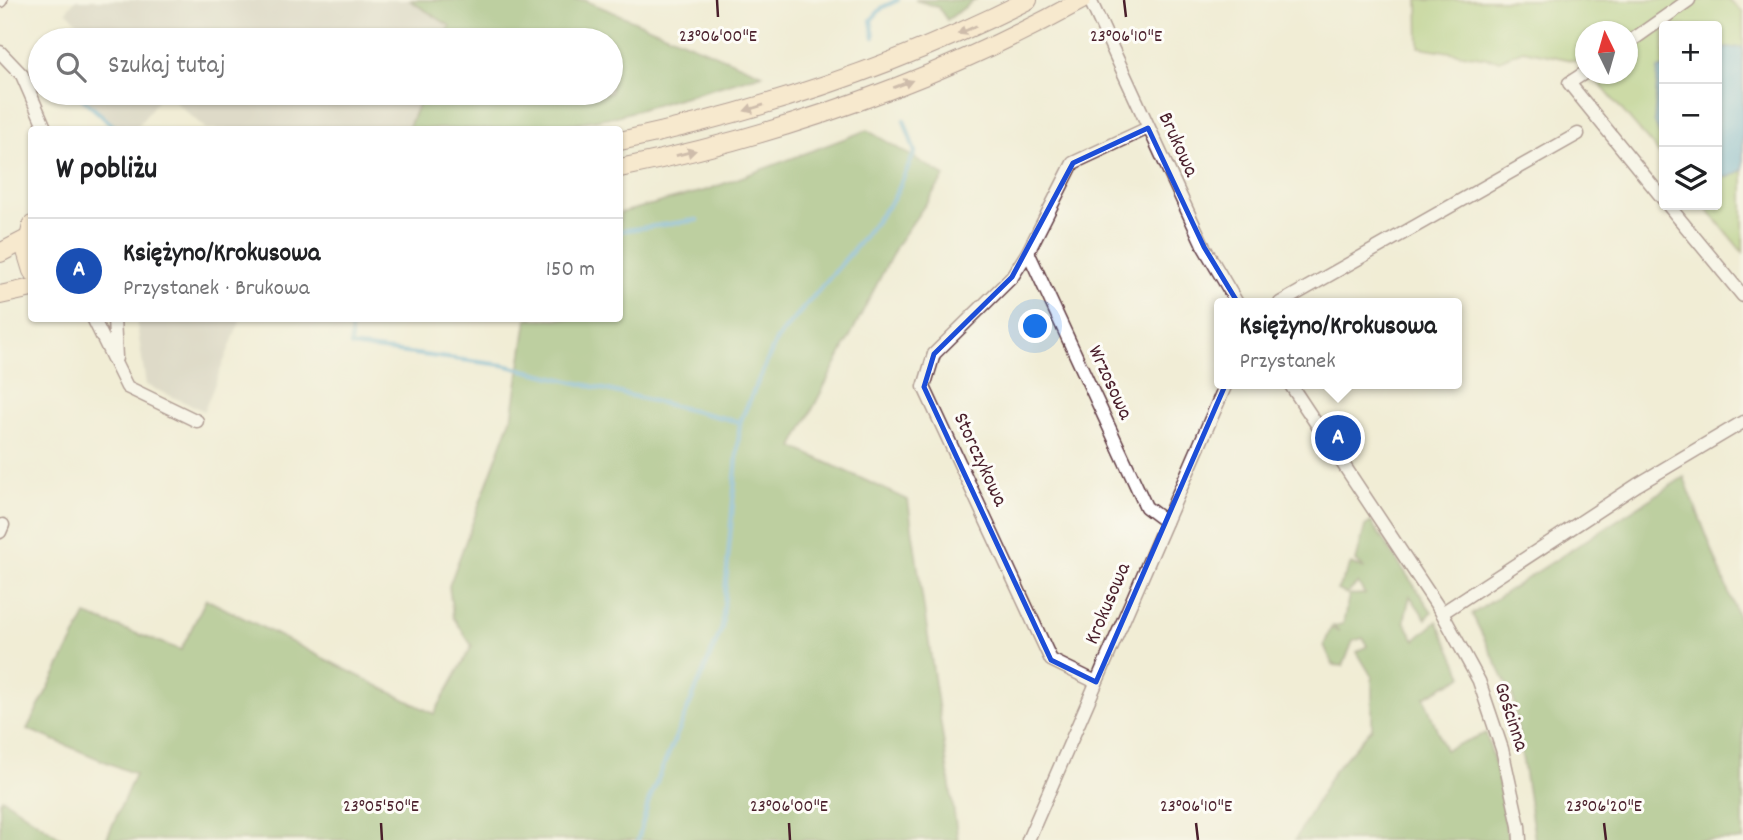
<!DOCTYPE html>
<html lang="pl">
<head>
<meta charset="utf-8">
<style>
	body { margin:0; font-family:Dekko,sans-serif; background:#f6f6f6; color:#202124 }
	.controls { position:absolute; right:21px; top:21px; display:grid; overflow:hidden; border-radius:7px; box-shadow:0 2px 5px #0004 }
	.controls button { width:63px; height:63px; display:grid; place-items:center; padding:0; border:0; border-bottom:2px solid #e0e0e0; background:#fff; color:#202124; font:35px sans-serif }
	.compass { position:absolute; left:1575px; top:21px; width:63px; height:63px; border-radius:50%; background:#fff; box-shadow:0 2px 5px #0004; rotate:355deg }
	.you { position:absolute; left:1036px; top:327px; width:24px; height:24px; margin:-18px; border:5px solid #fff; border-radius:50%; background:#1a73e8; box-shadow:0 0 0 10px #1a73e833 }
	.badge { display:grid; place-items:center; width:46px; height:46px; border-radius:50%; background:#7c3aed; color:#fff; font-size:23px; font-weight:700 }
	.pin { position:absolute; translate:-50% -50%; border:4px solid #fff; box-shadow:0 2px 7px #0006 }
	.popup { position:absolute; left:1214px; top:298px; width:248px; height:91px; box-sizing:border-box; display:grid; place-content:center; border-radius:7px; background:#fff; filter:drop-shadow(0 2px 5px #0005); font-size:23px; white-space:nowrap; color:#757577 }
	.popup b { font-size:26px; color:#202124 }
	.popup::after { content:''; position:absolute; left:50%; top:100%; margin-left:-14px; border:14px solid transparent; border-top-color:#fff }
	.list { margin:0; padding:0; list-style:none }
	h2 { display:flex; justify-content:space-between; align-items:center; height:91px; margin:0; padding:0 28px; font-size:30px }
	h2 small { font-size:23px; font-weight:400; color:#757577 }
	.list li { display:grid; grid-template-columns:46px 1fr auto; gap:21px; align-items:center; box-sizing:border-box; height:105px; padding:0 28px; border-top:2px solid #e0e0e0 }
	.list b { display:block; font-size:26px; white-space:nowrap }
	.list p { margin:0; font-size:23px; white-space:nowrap; color:#757577 }
	.list em { font-size:23px; font-style:normal; color:#757577 }
	.icon { flex:none; width:38px; height:38px; fill:none; stroke:currentColor; stroke-width:2; stroke-linecap:round; stroke-linejoin:round }
	.map { position:relative; flex:none; width:1743px; height:840px; overflow:hidden }
	.search { position:absolute; background:#fff; box-shadow:0 2px 5px #0004; left:28px; top:28px; width:595px; height:77px; display:flex; align-items:center; gap:18px; box-sizing:border-box; padding:0 24px; border-radius:38px; color:#757577; font-size:26px }
	.panel { position:absolute; background:#fff; box-shadow:0 2px 5px #0004; left:28px; top:126px; width:595px; height:196px; border-radius:7px }
	.map>svg:first-child { display:block }
	.industrial { fill:#c8c4b8 }
	.green { fill:#9fc46e; stroke:#74724c; stroke-width:2 }
	.forest { fill:#7faa61; stroke:#646446; stroke-width:2 }
	.water { fill:#55a4cf; stroke:#50627d; stroke-width:2 }
	.lines { fill:none; stroke-linecap:round; stroke-linejoin:round }
	.stream { stroke:#55a4cf; stroke-width:4.5 }
	.street-casing { stroke:#633e45; stroke-width:15 }
	.secondary-casing { stroke:#633e45; stroke-width:20 }
	.street { stroke:#fff; stroke-width:12 }
	.secondary { stroke:#ffe4c6; stroke-width:18 }
	.oneway { fill:#a48278 }
	.marked { fill:none; stroke:#1d4ed8; stroke-width:5; stroke-linejoin:round }
	.ticks { fill:none; stroke:#4a1f2b; stroke-width:2.5 }
	.labels { text-anchor:middle; dominant-baseline:central; stroke-width:6; stroke-linejoin:round; paint-order:stroke }
	.street-label { font-size:21px; fill:#4a1f2b; stroke:#fdfcf7 }
	.ticks-label { font-size:18px; text-anchor:middle; fill:#4a1f2b; stroke:#fdfcf7; stroke-width:6; stroke-linejoin:round; paint-order:stroke }
</style>
</head>
<body>
<div class="map">
<svg width="1743" height="840" viewBox="0 0 1743 840">
	<rect width="100%" height="100%" fill="#fdfcf7"/>
	<filter id="ink" filterUnits="userSpaceOnUse"><feTurbulence type="fractalNoise" baseFrequency=".0143" numOctaves="2"/><feDisplacementMap in="SourceGraphic" scale="14" xChannelSelector="R" yChannelSelector="G"/><feConvolveMatrix kernelMatrix="1 2 1 2 8 2 1 2 1" color-interpolation-filters="sRGB"/></filter>
	<filter id="wash" filterUnits="userSpaceOnUse"><feTurbulence type="fractalNoise" baseFrequency=".00686" numOctaves="4" result="noise"/><feDisplacementMap in="SourceGraphic" scale="28" xChannelSelector="R" yChannelSelector="G"/><feGaussianBlur stdDeviation="1.57" result="paint"/><feColorMatrix in="noise" values="0 0 0 0 0 0 0 0 0 0 0 0 0 0 0 0 0 1.4 0 .05"/><feComposite in="paint" operator="in"/></filter>
	<g filter="url(#wash)">
		<rect width="100%" height="100%" fill="#f1edd6"/>
		<g class="industrial">
			<path d="M75 0H409L450 26 444 40H95L66 11Z"/>
			<path d="M91 93H163L136 129 120 130 86 103Z"/>
			<path d="M165 93H423L408 130 206 129Z"/>
			<path d="M136 319H241L204 411 146 385Z"/>
		</g>
		<path class="green" d="M1418 0H1728L1743 12V253L1704 205H1717V26H1664V159L1591 74H1628V32H1586L1585 67 1581 62 1523 50 1499 60 1419 47Z"/>
		<g class="forest">
			<path d="M409 0H584L763 74 617 116 541 129H408L423 93H611V40H444L450 26Z"/>
			<path d="M915 0H975L947 20 938 7Z"/>
			<path d="M867 130 945 176 897 245 793 447 908 500 958 840H106L135 774 27 729 86 615 181 650 206 599 434 714 472 646 453 617 449 586 513 413 527 319 620 318V213L707 190Z"/>
			<path d="M1684 477 1743 630V840H1535L1513 697 1472 614Z"/>
			<path d="M1371 522 1432 612 1426 619 1410 596 1404 621 1415 640 1437 621 1463 676 1424 697 1445 750 1486 733 1497 772 1508 840H1295L1334 771 1372 728V677L1357 652 1367 646 1363 638 1353 641 1343 666 1333 665 1324 645 1331 628 1340 632 1333 626 1343 624 1349 595 1365 594 1358 583 1347 594 1337 590 1351 564 1365 569 1356 561 1365 526Z"/>
			<path d="M2 798 64 840H0V802Z"/>
		</g>
		<g class="water">
			<path d="M1743 47V170L1729 177H1717V49Z"/>
			<path d="M1664 67V145L1654 121 1658 69Z"/>
		</g>
		<g class="lines">
			<g class="stream">
				<path d="M874 37 871 20 883 7 898 0"/>
				<path d="M39 60 40 61"/>
				<path d="M76 93 118 130"/>
				<path d="M620 231 697 220"/>
				<path d="M351 326V346L503 365 740 422 722 628 649 800 638 840"/>
				<path d="M740 422 777 339 855 248 894 198 915 152 904 120"/>
			</g>
		</g>
	</g>
	<g filter="url(#ink)">
		<g class="lines">
			<g class="street-casing">
				<g id="street">
					<path d="M1090 0 1204 247 1237 303"/>
					<path d="M0 1 1 0"/>
					<path d="M1628 43 1689 0"/>
					<path d="M0 52 22 75 46 130"/>
					<path d="M1586 72 1569 83 1664 200"/>
					<path d="M1668 205 1743 296"/>
					<path d="M1028 252 1146 507 1166 522"/>
					<path d="M1280 303 1578 134"/>
					<path d="M93 318 127 387 197 421"/>
					<path d="M114 318 116 358"/>
					<path d="M1290 384 1442 613 1479 681 1502 749 1519 826 1520 840"/>
					<path d="M0 532 3 525"/>
					<path d="M1442 613 1637 485 1743 422"/>
					<path d="M1096 682 1051 660 924 387 934 354 1012 277 1028 252 1073 163 1148 128"/>
					<path d="M1028 840 1226 384"/>
				</g>
			</g>
			<g class="secondary-casing">
				<g id="secondary">
					<path d="M620 141C762 111 899 65 1028 0"/>
					<path d="M620 168C781 135 938 80 1082 0"/>
					<path d="M32 225 26 251 32 271"/>
					<path d="M0 253 27 239"/>
					<path d="M0 295 32 288"/>
				</g>
			</g>
			<use href="#street" class="street"/>
			<use href="#secondary" class="secondary"/>
		</g>
		<defs><path id="oneway-solid" d="M-6-.8H1V-3.2L6.5 0L1 3.2V.8H-6Z" transform="scale(1.75)"/></defs>
		<g class="oneway">
			<use href="#oneway-solid" transform="translate(967 30) rotate(157)"/>
			<use href="#oneway-solid" transform="translate(903 84) rotate(-21)"/>
			<use href="#oneway-solid" transform="translate(754 108) rotate(163)"/>
			<use href="#oneway-solid" transform="translate(686 153) rotate(-14)"/>
		</g>
	</g>
	<path d="M0 0H1743V840H0ZM1148 128 1204 247 1255 331 1244 342 1096 682 1051 660 924 387 934 354 1012 277 1073 163Z" fill="#f1edd6" fill-opacity=".55" fill-rule="evenodd"/>
	<path class="marked" d="M1148 128 1204 247 1255 331 1244 342 1096 682 1051 660 924 387 934 354 1012 277 1073 163Z"/>
	<path class="ticks" d="M717 0 718 17M1124 0 1126 17M381 823 382 840M789 823 790 840M1196 823 1198 840M1604 823 1606 840"/>
	<g class="labels">
		<g class="street-label">
			<text transform="translate(1177 145) rotate(65)">Brukowa</text>
			<text transform="translate(1109 383) rotate(65)">Wrzosowa</text>
			<text transform="translate(979 460) rotate(65)">Storczykowa</text>
			<text transform="translate(1109 604) rotate(-67)">Krokusowa</text>
			<text transform="translate(1510 717) rotate(72)">Gościnna</text>
		</g>
	</g>
	<g class="ticks-label">
		<text x="718" y="41">23°06'00"E</text>
		<text x="1126" y="41">23°06'10"E</text>
		<text x="381" y="811">23°05'50"E</text>
		<text x="789" y="811">23°06'00"E</text>
		<text x="1196" y="811">23°06'10"E</text>
		<text x="1604" y="811">23°06'20"E</text>
	</g>
</svg>
<div class="controls">
<button>+</button>
<button>−</button>
<button><svg class="icon" aria-label="layers" viewBox="0 0 24 24"><path d="M12 4l9 5-9 5-9-5zM3 14l9 5 9-5"/></svg></button>
</div>
<svg class="compass" viewBox="-18 -18 36 36"><path d="M0-13l5 13h-10z" fill="#e53935"/><path d="M0 13l5-13h-10z" fill="#757577"/></svg>
<div class="you"></div>
<div class="pin badge" style="left:1338px;top:438px;background:#1a4fb4">A</div>
<div class="popup"><b>Księżyno/Krokusowa</b>Przystanek</div>
<div class="search"><svg class="icon" aria-label="search" viewBox="0 0 24 24"><circle cx="10" cy="10" r="6"/><path d="M15 15l6 6"/></svg>Szukaj tutaj</div>
<section class="panel">
<h2>W pobliżu<small></small></h2>
<ul class="list">
<li><span class="badge" style="background:#1a4fb4">A</span><div><b>Księżyno/Krokusowa</b><p>Przystanek · Brukowa</p></div><em>150 m</em></li>
</ul>
</section>
</div>
</body>
</html>
